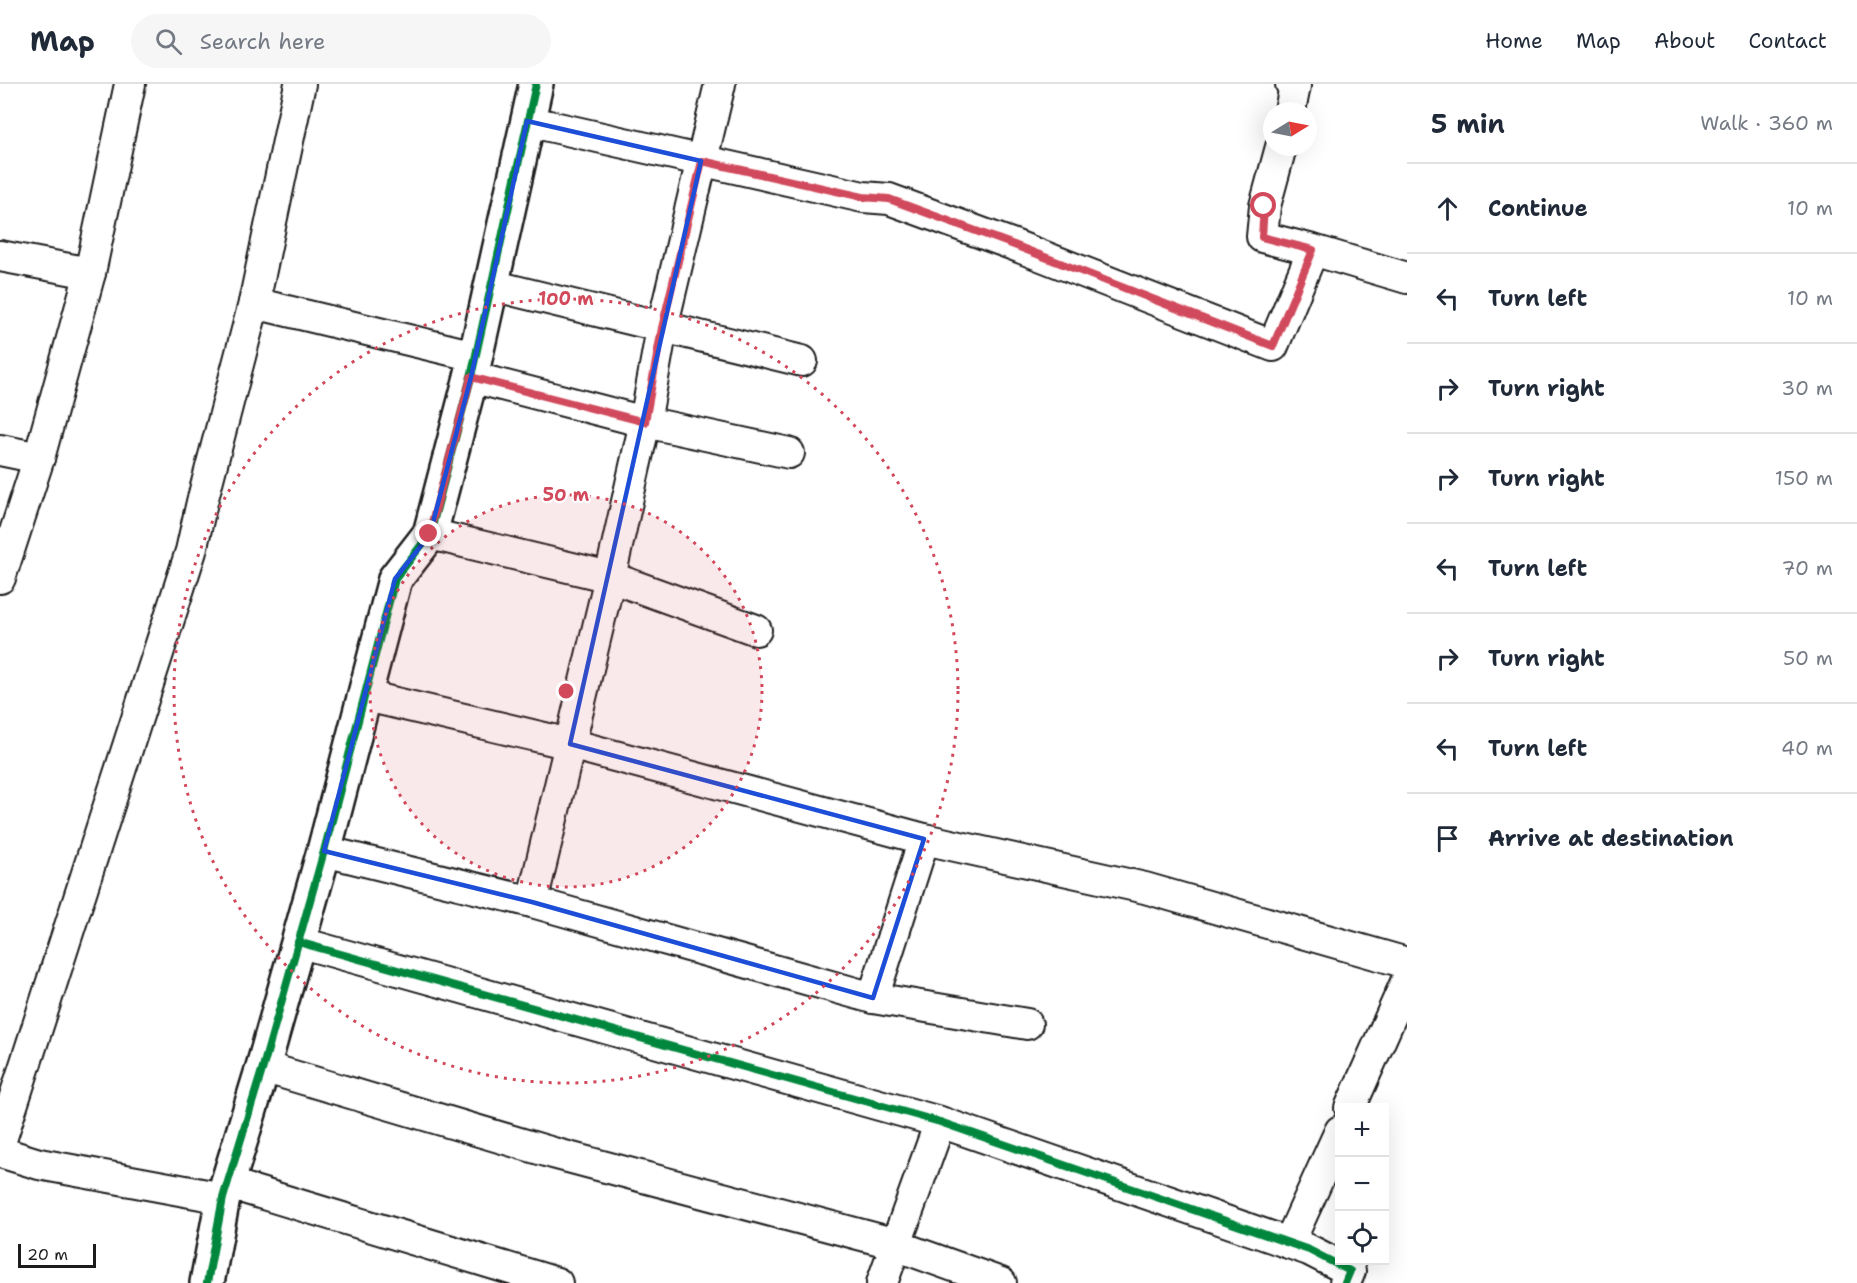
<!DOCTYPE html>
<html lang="en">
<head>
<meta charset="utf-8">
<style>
	body { margin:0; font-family:"Shantell Sans",sans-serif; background:#f6f6f7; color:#1f2937 }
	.controls { position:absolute; right:18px; bottom:18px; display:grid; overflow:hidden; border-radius:0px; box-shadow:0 6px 24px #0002 }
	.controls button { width:54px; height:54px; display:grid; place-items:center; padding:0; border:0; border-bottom:2px solid #e0e1e3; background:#fff; color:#1f2937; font:30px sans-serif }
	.compass { position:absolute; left:1263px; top:18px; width:54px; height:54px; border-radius:50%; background:#fff; box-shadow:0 6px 24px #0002; rotate:80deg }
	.scale { position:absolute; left:18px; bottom:15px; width:78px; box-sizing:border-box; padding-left:6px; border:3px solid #1c1c1c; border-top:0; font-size:16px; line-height:21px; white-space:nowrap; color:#1c1c1c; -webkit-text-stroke:4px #fff; paint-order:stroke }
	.stop { position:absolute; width:18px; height:18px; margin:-14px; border:4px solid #d1495b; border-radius:50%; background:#fff }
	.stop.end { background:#d1495b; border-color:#fff; box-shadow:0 2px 6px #0008 }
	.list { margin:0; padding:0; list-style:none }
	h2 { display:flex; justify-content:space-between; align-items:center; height:78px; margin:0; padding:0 24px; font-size:26px }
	h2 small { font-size:20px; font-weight:400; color:#747a83 }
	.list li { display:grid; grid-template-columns:39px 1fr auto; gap:18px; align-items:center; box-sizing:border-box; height:90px; padding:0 24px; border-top:2px solid #e0e1e3 }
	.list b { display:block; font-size:22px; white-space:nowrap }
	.list em { font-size:20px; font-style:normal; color:#747a83 }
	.icon { flex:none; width:33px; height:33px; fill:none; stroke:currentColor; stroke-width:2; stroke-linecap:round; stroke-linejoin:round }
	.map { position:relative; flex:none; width:1407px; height:1199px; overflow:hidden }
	header { display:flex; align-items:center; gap:36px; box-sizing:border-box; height:84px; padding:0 30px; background:#fff; border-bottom:2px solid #e0e1e3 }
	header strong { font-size:28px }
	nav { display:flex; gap:33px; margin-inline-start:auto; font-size:21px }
	.search { width:420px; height:54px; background:#f6f6f7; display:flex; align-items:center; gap:15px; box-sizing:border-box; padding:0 21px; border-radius:33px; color:#747a83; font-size:22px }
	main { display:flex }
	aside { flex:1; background:#fff }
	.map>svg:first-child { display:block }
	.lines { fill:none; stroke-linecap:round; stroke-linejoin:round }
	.minor-casing { stroke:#1c1c1c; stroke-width:34 }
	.tertiary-casing { stroke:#1c1c1c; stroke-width:38 }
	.minor { stroke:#fff; stroke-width:30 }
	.tertiary { stroke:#fff; stroke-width:33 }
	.cycleway-casing { stroke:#fff; stroke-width:11 }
	.cycleway { stroke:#00873e; stroke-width:8 }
	.route { stroke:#d1495b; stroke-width:8 }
	.marked { fill:none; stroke:#1d4ed8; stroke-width:4.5; stroke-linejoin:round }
	.ring { fill:none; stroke:#d1495b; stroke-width:3; stroke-dasharray:3 6 }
	.centre { fill:#d1495b; stroke:#fff; stroke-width:3 }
	.ring-label { font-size:18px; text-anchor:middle; font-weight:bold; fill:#d1495b; stroke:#fff; stroke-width:4.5; stroke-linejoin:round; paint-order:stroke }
</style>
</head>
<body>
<header>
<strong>Map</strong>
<div class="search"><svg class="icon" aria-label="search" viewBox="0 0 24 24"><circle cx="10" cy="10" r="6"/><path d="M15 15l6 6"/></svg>Search here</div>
<nav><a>Home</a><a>Map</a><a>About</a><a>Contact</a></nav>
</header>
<main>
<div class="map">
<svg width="1407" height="1199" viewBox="0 0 1407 1199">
	<rect width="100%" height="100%" fill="#fff"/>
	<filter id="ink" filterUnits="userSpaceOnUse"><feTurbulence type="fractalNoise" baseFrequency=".0167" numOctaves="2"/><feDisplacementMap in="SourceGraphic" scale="12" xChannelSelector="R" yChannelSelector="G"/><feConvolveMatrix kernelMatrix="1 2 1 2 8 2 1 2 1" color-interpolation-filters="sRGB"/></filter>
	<g filter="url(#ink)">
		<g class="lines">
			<g class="minor-casing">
				<g id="minor">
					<path d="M1290 27 1295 2 1291 0"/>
					<path d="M527 37 863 113 889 115 1014 161 1273 262 1313 166 1407 194"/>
					<path d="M1281 63 1265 122 1262 153 1313 166"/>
					<path d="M0 172 90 189"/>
					<path d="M491 201 802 277"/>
					<path d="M254 219 475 272"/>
					<path d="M471 293 645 338 789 369"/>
					<path d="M0 366 39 374 90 189 130 0"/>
					<path d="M430 450 610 493 756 546"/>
					<path d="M0 494 39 374"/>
					<path d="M366 612 570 660 924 755 1145 804 1407 879"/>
					<path d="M324 767 532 818 873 914 924 755"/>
					<path d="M532 818 610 493 645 338 662 244 720 0"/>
					<path d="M298 858 940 1038 1309 1166 1350 1187 1345 1199"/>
					<path d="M873 914 1027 940"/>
					<path d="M263 983 553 1069 881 1156 1001 1199"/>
					<path d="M1350 1024 1407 896"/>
					<path d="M0 1059 191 467 202 418 254 219 300 0"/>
					<path d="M0 1068 39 1080 223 1114"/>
					<path d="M227 1099 557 1199"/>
					<path d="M1289 1159 1340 1047"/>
					<path d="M882 1199 940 1038"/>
				</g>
			</g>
			<g class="tertiary-casing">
				<path id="tertiary" d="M207 1199 223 1114 263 983 324 767 395 495 430 450 471 293 536 0"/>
			</g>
			<use href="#minor" class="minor"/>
			<use href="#tertiary" class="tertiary"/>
			<g class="cycleway-casing">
				<g id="cycleway">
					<path d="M298 858 940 1038 1309 1166 1350 1187 1345 1199"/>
					<path d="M207 1199 223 1114 263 983 324 767 395 495 430 450 471 293 536 0"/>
				</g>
			</g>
			<use href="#cycleway" class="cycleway"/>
		</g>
	</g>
	<g class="lines" filter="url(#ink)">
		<path class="route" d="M429 450 471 293 645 338 662 244 702 77 863 113 889 115 1014 161 1273 262 1313 166 1262 153 1264 122"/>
	</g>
	<path class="marked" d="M527 37 701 77 570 660 924 755 873 914 532 818 324 767 395 495 430 450 471 293Z"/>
	<circle cx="566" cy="607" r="196" fill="#d1495b" fill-opacity=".12"/>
	<g class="ring">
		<circle cx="566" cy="607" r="196"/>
		<circle cx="566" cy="607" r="392"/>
	</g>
	<circle cx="566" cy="607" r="9" class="centre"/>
	<g class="ring-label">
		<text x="566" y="221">100 m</text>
		<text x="566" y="417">50 m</text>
	</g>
</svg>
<div class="controls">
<button>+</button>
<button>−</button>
<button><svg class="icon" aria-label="locate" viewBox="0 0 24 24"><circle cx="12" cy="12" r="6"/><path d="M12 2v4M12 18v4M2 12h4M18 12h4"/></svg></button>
</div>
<svg class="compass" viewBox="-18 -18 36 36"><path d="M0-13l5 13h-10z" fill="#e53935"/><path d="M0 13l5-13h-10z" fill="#747a83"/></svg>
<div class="scale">20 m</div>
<div class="stop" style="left:1264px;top:122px"></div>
<div class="stop end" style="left:429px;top:450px"></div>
</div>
<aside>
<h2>5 min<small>Walk · 360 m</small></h2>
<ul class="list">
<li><svg class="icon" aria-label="ahead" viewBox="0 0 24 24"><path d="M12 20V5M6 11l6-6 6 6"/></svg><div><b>Continue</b></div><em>10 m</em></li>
<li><svg class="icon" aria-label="left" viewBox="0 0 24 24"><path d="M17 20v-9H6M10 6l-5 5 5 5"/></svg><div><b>Turn left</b></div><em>10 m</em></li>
<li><svg class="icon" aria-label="right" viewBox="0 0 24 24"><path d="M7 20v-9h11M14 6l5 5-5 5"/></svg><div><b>Turn right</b></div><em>30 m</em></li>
<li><svg class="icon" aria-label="right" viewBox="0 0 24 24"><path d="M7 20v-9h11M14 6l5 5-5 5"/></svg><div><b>Turn right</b></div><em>150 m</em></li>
<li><svg class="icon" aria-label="left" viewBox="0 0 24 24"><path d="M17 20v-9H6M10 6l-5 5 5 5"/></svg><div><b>Turn left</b></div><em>70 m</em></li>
<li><svg class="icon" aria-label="right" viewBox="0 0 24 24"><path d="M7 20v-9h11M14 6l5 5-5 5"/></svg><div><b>Turn right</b></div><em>50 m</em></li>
<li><svg class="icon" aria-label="left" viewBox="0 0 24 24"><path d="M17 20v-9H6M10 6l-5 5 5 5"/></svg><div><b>Turn left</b></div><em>40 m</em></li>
<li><svg class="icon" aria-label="arrive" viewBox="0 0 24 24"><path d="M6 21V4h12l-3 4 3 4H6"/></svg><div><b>Arrive at destination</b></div></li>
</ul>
</aside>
</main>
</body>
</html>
